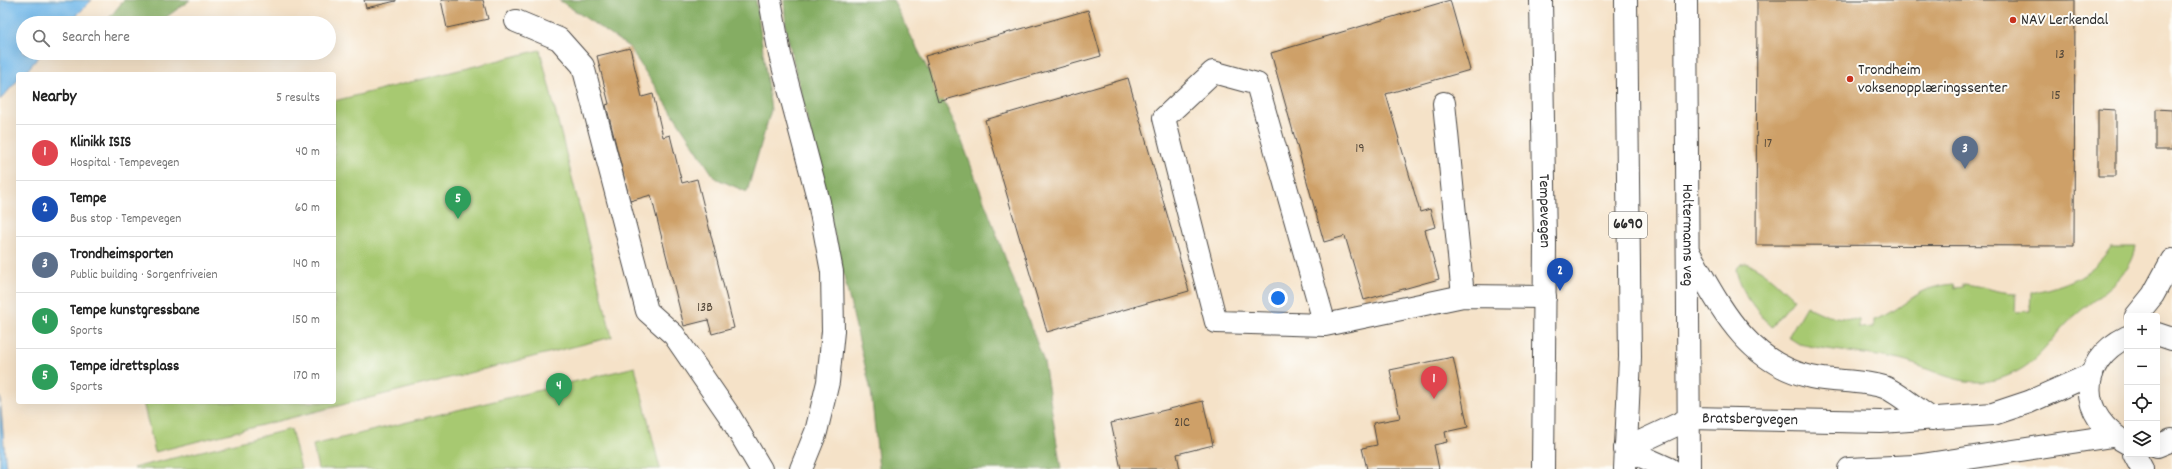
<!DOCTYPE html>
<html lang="en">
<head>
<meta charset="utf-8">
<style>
	body { margin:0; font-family:Dekko,sans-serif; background:#f2f2f2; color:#222 }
	.controls { position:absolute; right:12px; bottom:12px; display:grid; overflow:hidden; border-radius:4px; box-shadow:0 4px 16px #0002 }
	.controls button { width:36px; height:36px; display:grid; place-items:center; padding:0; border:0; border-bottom:1px solid #e0e0e0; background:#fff; color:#222; font:20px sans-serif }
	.you { position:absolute; left:1278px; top:298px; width:14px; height:14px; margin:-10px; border:3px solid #fff; border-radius:50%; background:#1a73e8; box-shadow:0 0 0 6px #1a73e833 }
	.badge { display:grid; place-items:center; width:26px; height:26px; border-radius:50%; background:#c8321e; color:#fff; font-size:13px; font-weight:700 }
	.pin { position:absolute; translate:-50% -33px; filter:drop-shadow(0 1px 2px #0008) }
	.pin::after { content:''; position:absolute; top:21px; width:14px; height:12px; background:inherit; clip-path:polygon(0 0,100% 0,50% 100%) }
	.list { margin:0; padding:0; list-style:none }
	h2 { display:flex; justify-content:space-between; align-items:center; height:52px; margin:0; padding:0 16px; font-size:17px }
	h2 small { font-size:13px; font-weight:400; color:#767676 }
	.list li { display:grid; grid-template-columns:26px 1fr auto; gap:12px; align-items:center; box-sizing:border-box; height:56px; padding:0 16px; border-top:1px solid #e0e0e0 }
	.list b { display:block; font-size:15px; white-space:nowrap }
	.list p { margin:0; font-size:13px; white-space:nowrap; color:#767676 }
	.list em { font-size:13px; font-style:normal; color:#767676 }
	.icon { flex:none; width:22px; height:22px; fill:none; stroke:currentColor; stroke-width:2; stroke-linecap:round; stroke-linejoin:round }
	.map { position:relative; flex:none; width:2172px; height:469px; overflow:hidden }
	.search { position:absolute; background:#fff; box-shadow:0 4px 16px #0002; left:16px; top:16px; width:320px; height:44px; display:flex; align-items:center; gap:10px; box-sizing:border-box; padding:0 14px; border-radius:22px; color:#767676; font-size:15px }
	.panel { position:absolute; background:#fff; box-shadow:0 4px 16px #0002; left:16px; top:72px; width:320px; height:332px; border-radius:4px }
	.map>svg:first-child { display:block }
	.green { fill:#a7c971; stroke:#697a4e }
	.forest { fill:#85ad63; stroke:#586c47 }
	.water { fill:#73b9ea; stroke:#4f728a }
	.building { fill:#cea067 }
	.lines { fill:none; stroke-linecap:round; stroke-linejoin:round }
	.minor-casing { stroke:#494643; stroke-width:24 }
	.major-casing { stroke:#494643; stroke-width:24 }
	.minor { stroke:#fff; stroke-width:22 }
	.major { stroke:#fff; stroke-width:22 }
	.poi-dot { fill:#c8321e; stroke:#fdfcf7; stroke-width:1.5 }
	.labels { text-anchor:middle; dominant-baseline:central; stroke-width:4; stroke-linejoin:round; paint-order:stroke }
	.number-label { font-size:14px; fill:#54483a }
	.shield { fill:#fdfcf7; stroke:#6a6a68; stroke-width:1 }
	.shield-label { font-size:15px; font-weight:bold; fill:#2b2b2b }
	.poi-label { font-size:16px; fill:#2b2b2b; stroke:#fdfcf7; text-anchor:start }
	.street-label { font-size:16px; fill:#2b2b2b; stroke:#fdfcf7 }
</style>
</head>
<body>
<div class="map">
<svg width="2172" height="469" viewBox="0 0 2172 469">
	<rect width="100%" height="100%" fill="#fdfcf7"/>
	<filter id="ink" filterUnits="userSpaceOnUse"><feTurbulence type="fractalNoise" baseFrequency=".025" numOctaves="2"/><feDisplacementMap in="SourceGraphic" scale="8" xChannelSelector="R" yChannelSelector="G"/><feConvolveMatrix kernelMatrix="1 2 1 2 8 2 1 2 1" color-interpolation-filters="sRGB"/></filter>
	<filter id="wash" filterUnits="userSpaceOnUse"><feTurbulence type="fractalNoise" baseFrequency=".012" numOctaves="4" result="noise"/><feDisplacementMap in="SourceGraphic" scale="16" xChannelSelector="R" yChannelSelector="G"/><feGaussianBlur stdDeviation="0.9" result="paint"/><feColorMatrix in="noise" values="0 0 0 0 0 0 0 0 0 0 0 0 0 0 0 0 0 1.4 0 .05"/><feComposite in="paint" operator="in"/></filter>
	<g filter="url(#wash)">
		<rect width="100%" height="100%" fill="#f5e2c8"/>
		<g class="green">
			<path d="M540 50 612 337 155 452 143 402H334V101Z"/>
			<path d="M2111 247H2136C2131 277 2100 294 2078 313 2056 331 2041 361 2014 373 1964 397 1936 366 1890 358 1863 353 1835 351 1809 346L1799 344 1788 337 1806 306 1828 316 1859 320V328L1874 327V320C1892 315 1904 302 1920 293 1931 287 1943 285 1954 284L1955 288 1963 287V284C1981 285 1997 293 2016 293L2015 312 2030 311 2031 293C2067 284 2088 279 2111 247Z"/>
			<path d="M1746 263C1767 271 1778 285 1794 299L1772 327C1756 311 1740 291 1736 269L1741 264Z"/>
			<path d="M635 367 660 469H318L313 445Z"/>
			<path d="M291 429 301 469H134L133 468Z"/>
		</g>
		<g class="forest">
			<path d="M124 0H190L158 23H105Z"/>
			<path d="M559 0H756L771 110 747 192 715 178 629 47Z"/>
			<path d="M784 0H893L957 128 1044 362 1061 469H879L871 391 786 30Z"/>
		</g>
		<g class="water">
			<path d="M0 0H92L69 23H23V53H42L24 74H18V80L0 100Z"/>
			<path d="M0 397 6 469H0Z"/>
		</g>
		<g id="blocks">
			<g class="building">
				<path d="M364 0H396V1L366 8Z"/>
				<path d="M441 0H483L488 19 447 28Z"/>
				<path d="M1450 0 1470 70 1386 94 1420 212 1430 209 1435 227 1425 230 1439 279 1364 300 1345 236 1324 242 1271 53Z"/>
				<path d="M1757 0H2075L2074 246 1756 245Z"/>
				<path d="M1088 10 1101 56 938 102 925 56Z"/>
				<path d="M630 48 642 97 653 94 663 137 670 135 682 183 697 179 734 328 712 334 708 320 684 326 651 195 630 201 606 105 609 104 597 56Z"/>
				<path d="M1128 78 1189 291 1047 332 985 120Z"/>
				<path d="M2098 109 2116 110V176H2098Z"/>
				<path d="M2156 109 2172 110V150H2156Z"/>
				<path d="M1453 357 1468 427 1445 432 1447 442 1434 445 1439 469H1367L1362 448 1377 445 1373 423 1400 418 1390 370Z"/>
				<path d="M1203 401 1213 445 1177 454 1180 469H1121L1111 423Z"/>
			</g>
		</g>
	</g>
	<g filter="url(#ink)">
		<use href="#blocks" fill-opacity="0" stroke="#494643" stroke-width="1"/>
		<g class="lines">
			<g class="minor-casing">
				<g id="minor">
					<path d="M770 0 780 55 819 202 832 272 833 331 828 382 816 432 801 469"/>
					<path id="s1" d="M1541 0 1545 243 1543 469"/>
					<path d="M516 21 559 39 583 66 647 311 674 335 729 415 761 469"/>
					<path d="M1444 103 1463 296"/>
					<path d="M1688 251C1719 304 1745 362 1811 377 1834 382 1862 380 1884 387 1896 391 1919 411 1932 419"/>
					<path d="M2136 316 2153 295 2172 260"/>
					<path d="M1325 325 1216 322 1164 118 1213 72 1257 84 1325 325 1463 296 1545 297"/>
				</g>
			</g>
			<g class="major-casing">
				<g id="major">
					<path id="s2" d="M1686 0 1689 469"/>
					<path d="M2157 334 2172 339"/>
					<path d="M2127 337C2076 361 2078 418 2127 443"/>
					<path d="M2157 446 2172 440"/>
					<path id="s3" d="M1625 449 1691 418 1881 422 1993 414 2029 402 2092 374"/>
					<path d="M1625 449 1670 469"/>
					<path d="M2134 454 2142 469"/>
					<path d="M1625 469 1630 357 1626 0"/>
					<path d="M1849 469 1915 466 2112 436"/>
				</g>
			</g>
			<use href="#minor" class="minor"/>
			<use href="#major" class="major"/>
		</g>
	</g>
	<g class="poi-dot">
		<circle cx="2013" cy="20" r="4"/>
		<circle cx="1850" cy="79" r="4"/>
	</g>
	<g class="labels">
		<g class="number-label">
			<text x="2060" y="55">13</text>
			<text x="2056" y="96">15</text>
			<text x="1768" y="144">17</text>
			<text x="1360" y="149">19</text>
			<text x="705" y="308">13B</text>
			<text x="1182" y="423">21C</text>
		</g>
		<rect class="shield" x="1609" y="212" width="38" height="26" rx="3"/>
		<g class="shield-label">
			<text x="1628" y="225">6690</text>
		</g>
		<g class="poi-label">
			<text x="2021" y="20">NAV Lerkendal</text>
			<text x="1858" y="70">Trondheim<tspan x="1858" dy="18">voksenopplæringssenter</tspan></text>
		</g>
		<g class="street-label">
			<text stroke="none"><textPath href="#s1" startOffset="211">Tempevegen</textPath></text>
			<text stroke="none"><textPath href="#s2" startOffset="235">Holtermanns veg</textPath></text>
			<text stroke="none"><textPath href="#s3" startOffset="132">Bratsbergvegen</textPath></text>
		</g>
	</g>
</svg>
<div class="controls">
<button>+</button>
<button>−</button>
<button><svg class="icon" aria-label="locate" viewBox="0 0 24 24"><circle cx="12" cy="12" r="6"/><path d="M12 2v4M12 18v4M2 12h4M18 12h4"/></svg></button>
<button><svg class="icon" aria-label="layers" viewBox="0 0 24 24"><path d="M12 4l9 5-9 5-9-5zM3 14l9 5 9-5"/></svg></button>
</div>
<div class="you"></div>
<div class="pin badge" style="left:1434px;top:399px;background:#e0444e">1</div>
<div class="pin badge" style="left:1560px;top:291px;background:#1a4fb4">2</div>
<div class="pin badge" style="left:1965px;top:169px;background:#5c6f8a">3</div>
<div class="pin badge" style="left:559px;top:406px;background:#2e9e5b">4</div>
<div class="pin badge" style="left:458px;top:219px;background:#2e9e5b">5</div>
<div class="search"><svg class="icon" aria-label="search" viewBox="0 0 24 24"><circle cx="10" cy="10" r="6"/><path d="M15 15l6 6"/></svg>Search here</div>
<section class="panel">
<h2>Nearby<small>5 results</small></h2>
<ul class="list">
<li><span class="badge" style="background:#e0444e">1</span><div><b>Klinikk ISIS</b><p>Hospital · Tempevegen</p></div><em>40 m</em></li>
<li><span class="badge" style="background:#1a4fb4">2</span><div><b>Tempe</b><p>Bus stop · Tempevegen</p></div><em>60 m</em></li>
<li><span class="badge" style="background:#5c6f8a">3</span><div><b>Trondheimsporten</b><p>Public building · Sorgenfriveien</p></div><em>140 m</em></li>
<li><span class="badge" style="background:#2e9e5b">4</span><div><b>Tempe kunstgressbane</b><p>Sports</p></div><em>150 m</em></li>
<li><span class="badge" style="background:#2e9e5b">5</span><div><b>Tempe idrettsplass</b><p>Sports</p></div><em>170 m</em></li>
</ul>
</section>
</div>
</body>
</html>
